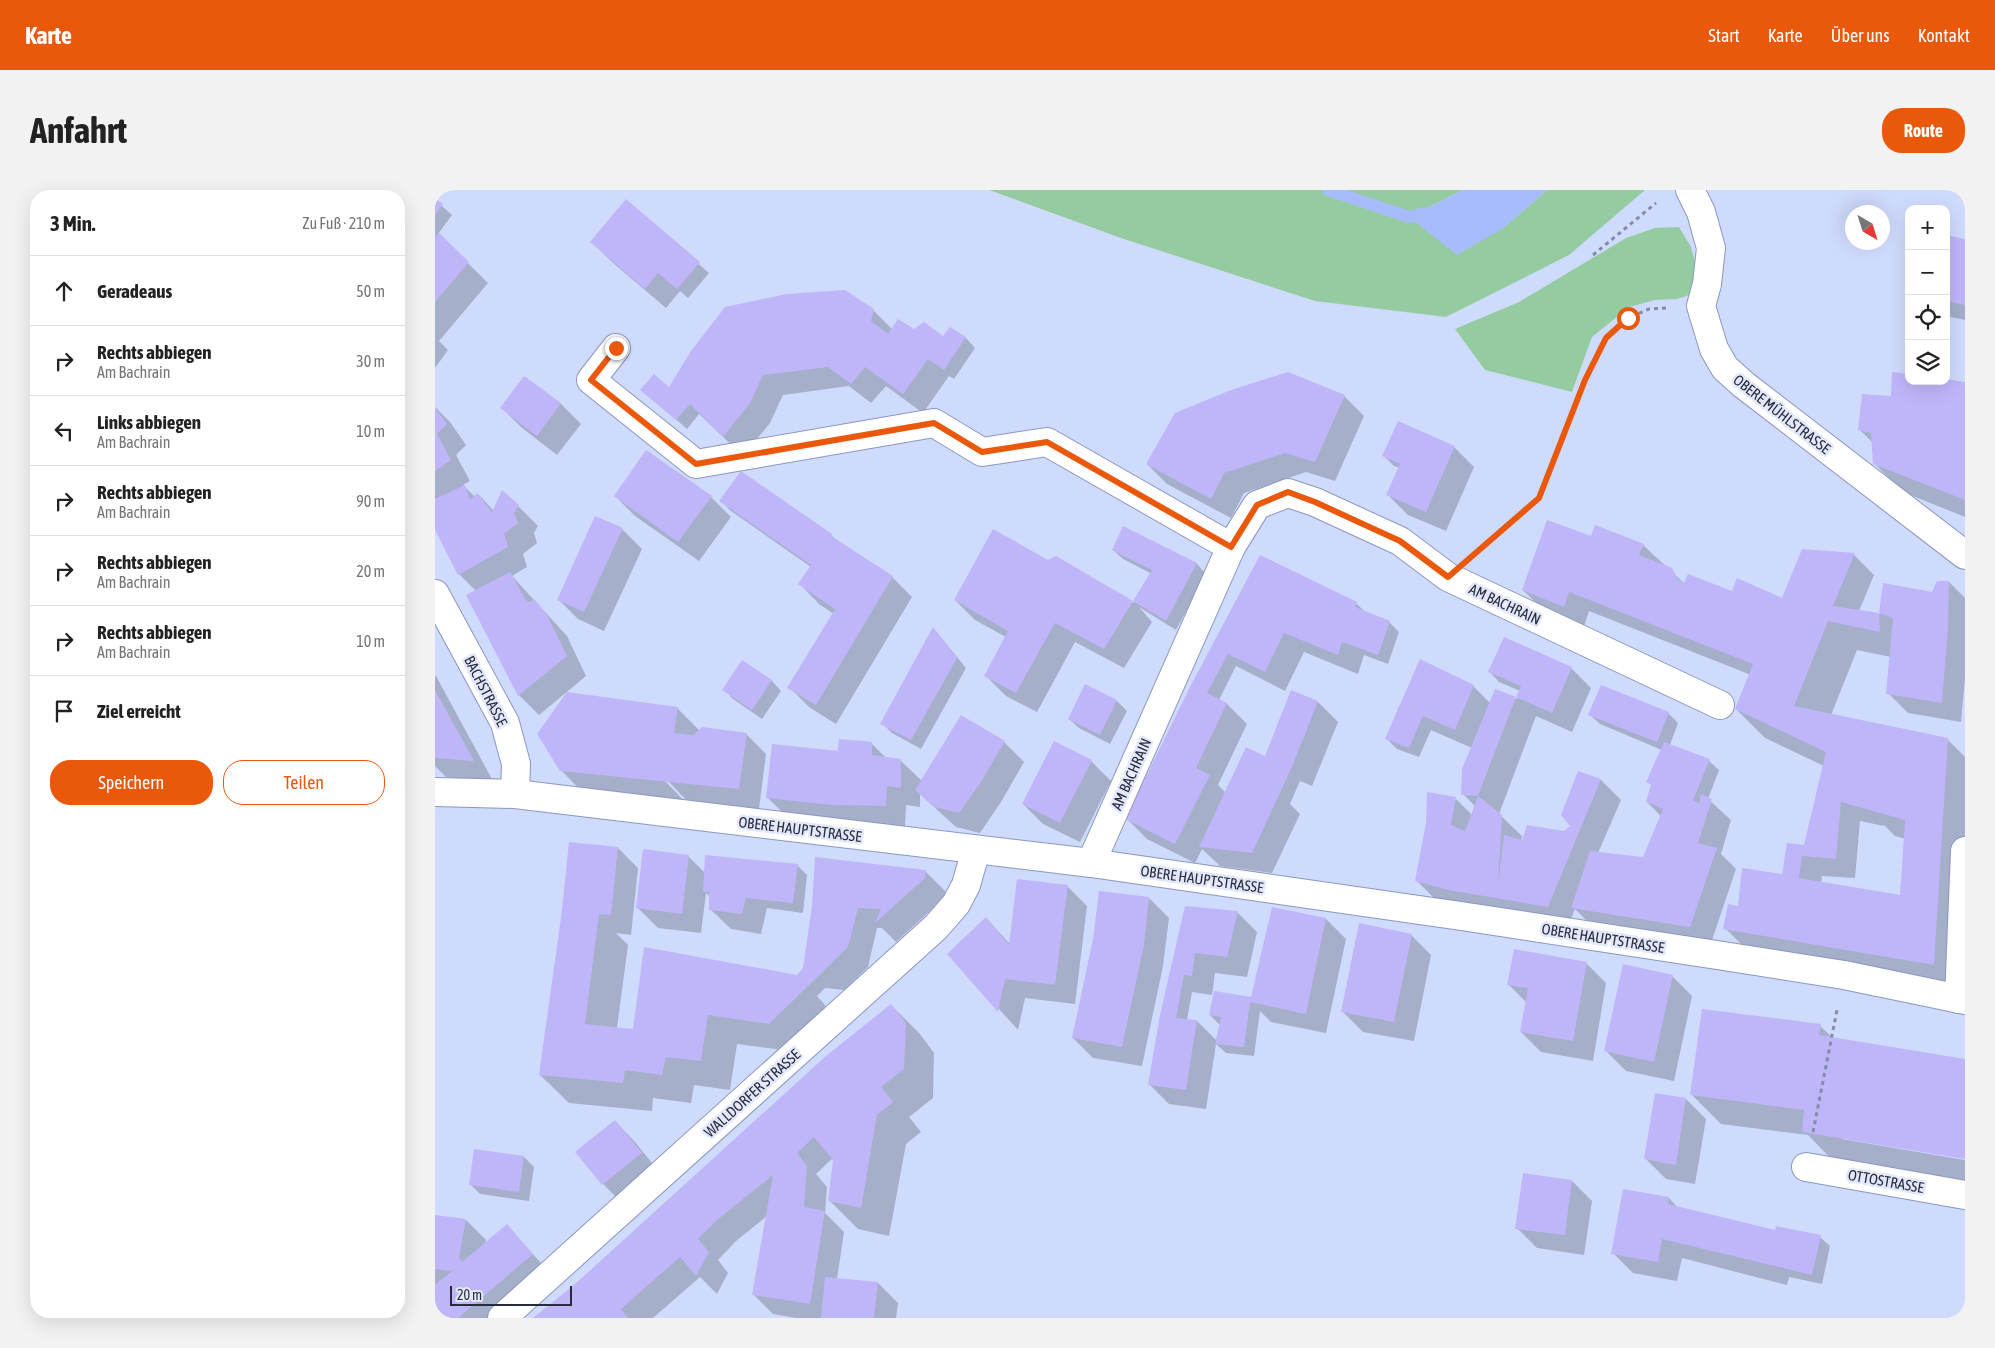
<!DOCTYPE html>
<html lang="de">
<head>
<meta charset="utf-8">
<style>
	body { margin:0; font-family:"Asap Condensed",sans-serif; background:#f2f2f2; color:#222 }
	.controls { position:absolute; right:15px; top:15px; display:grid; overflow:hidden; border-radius:10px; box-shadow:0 5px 20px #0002 }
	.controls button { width:45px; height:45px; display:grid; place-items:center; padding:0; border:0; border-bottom:1px solid #e0e0e0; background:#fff; color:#222; font:25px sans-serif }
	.compass { position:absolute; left:1410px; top:15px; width:45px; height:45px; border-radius:50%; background:#fff; box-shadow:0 5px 20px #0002; rotate:141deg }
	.scale { position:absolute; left:15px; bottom:12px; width:122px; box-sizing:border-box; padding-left:5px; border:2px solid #272c3c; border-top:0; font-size:14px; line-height:18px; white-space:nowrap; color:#272c3c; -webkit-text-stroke:4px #e2e8f9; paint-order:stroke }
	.stop { position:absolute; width:15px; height:15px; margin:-11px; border:4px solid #ea580c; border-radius:50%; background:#fff }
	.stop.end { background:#ea580c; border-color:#fff; box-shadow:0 1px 5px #0008 }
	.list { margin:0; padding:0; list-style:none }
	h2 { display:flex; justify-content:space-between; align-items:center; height:65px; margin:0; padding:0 20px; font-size:21px }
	h2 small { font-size:16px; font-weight:400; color:#767676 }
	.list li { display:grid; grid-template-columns:32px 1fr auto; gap:15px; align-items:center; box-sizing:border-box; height:70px; padding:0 20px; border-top:1px solid #e0e0e0 }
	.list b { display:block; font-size:19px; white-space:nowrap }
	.list p { margin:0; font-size:16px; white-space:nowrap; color:#767676 }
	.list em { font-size:16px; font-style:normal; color:#767676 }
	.actions { display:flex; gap:10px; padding:15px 20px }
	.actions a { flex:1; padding:11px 0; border:1px solid #ea580c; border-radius:20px; text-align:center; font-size:18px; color:#ea580c }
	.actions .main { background:#ea580c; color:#fff }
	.icon { flex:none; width:28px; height:28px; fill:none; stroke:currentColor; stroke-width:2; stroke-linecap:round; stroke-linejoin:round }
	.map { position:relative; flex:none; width:1530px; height:1128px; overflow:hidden; border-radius:20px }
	header { display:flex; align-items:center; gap:30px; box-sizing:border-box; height:70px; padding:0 25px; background:#ea580c; color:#fff }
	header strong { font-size:24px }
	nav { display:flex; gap:28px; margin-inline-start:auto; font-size:18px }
	.intro { display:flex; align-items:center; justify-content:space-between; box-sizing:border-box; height:120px; padding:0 30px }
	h1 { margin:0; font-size:35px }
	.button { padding:12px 22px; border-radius:20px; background:#ea580c; color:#fff; font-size:18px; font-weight:700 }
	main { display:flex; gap:30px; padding:0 30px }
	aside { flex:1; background:#fff; border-radius:20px; box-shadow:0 5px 20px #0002 }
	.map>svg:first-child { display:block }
	.green { fill:#95cba0 }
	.water { fill:#a7bcfc }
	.shadow { fill:#0003; fill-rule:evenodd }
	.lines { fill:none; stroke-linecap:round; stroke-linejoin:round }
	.stream { stroke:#a7bcfc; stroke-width:12 }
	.building { fill:#bfb5f9; fill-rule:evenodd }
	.minor-casing { stroke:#8a97bf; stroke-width:30 }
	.major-casing { stroke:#8a97bf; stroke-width:30 }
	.path { stroke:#838ca6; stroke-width:3; stroke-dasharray:4 4; stroke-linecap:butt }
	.minor { stroke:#fff; stroke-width:28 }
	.major { stroke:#fff; stroke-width:28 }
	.route { stroke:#ea580c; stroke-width:6 }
	.labels { text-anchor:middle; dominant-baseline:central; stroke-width:5; stroke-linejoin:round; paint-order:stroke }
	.street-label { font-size:15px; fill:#272c3c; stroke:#e2e8f9 }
</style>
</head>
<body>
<header>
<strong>Karte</strong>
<nav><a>Start</a><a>Karte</a><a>Über uns</a><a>Kontakt</a></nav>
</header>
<div class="intro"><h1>Anfahrt</h1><a class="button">Route</a></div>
<main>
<aside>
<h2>3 Min.<small>Zu Fuß · 210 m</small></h2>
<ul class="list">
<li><svg class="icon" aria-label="ahead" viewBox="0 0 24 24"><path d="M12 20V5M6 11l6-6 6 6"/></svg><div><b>Geradeaus</b></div><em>50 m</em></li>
<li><svg class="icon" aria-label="right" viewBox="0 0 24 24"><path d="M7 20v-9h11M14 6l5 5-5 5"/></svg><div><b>Rechts abbiegen</b><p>Am Bachrain</p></div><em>30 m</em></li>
<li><svg class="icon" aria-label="left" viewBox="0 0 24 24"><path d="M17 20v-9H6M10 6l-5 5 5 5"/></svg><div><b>Links abbiegen</b><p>Am Bachrain</p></div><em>10 m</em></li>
<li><svg class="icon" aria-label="right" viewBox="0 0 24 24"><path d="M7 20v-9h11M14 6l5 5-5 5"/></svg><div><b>Rechts abbiegen</b><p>Am Bachrain</p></div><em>90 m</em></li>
<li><svg class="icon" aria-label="right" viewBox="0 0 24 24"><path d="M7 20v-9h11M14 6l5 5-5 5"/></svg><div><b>Rechts abbiegen</b><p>Am Bachrain</p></div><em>20 m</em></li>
<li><svg class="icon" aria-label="right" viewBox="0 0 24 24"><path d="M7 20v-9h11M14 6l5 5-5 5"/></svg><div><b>Rechts abbiegen</b><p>Am Bachrain</p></div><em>10 m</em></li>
<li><svg class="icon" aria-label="arrive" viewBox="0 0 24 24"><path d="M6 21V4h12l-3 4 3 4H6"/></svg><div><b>Ziel erreicht</b></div></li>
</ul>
<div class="actions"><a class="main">Speichern</a><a>Teilen</a></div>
</aside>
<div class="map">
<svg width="1530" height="1128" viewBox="0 0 1530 1128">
	<rect width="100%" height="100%" fill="#cfdbfd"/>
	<g class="green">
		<path d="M554 0H1028L974 27 1067 39 1112 0H1210L1134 65 1011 127 880 111 686 48Z"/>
		<path d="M1244 37 1256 57 1263 83 1254 105 1242 109 1220 110 1194 117 1157 147 1137 202 1050 180 1020 139 1084 112 1191 48 1220 38Z"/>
	</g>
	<path class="water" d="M1028 0H1112L1067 39 1022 65 974 27Z"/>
	<g class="shadow">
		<path d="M0 10 17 25 3 44 53 93 4 151 13 160 0 178Z"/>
		<path d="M191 11 274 83 253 108 245 101 231 118 177 72 157 52Z"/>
		<path d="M1511 46 1530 50V130L1511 126Z"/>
		<path d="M438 120 458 140 479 141 509 149 516 138 531 148 540 158 519 189 514 186 488 223 451 196 436 213 414 196 348 205 335 233 308 266 264 224 252 239 207 200 234 199Z"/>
		<path d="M90 187 126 214 146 234 122 265 87 238 67 218Z"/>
		<path d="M1474 191 1530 193V327L1468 302 1439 273 1438 253 1425 240Z"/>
		<path d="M909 206 929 226 900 291 871 282 809 303 796 328 732 294 712 274Z"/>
		<path d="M0 217 15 232 31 255 21 265 35 291 28 295 40 307 43 304 59 321 83 316 103 336 99 343 102 353 88 364 92 377 77 386 132 446 151 486 104 525 84 505 41 401 24 384 0 336Z"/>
		<path d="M1019 257 1039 277 1011 341 973 325 953 305 965 278 959 276 949 266Z"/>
		<path d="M180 306 276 307 296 327 264 371 200 326Z"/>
		<path d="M286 311 396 345 404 353 457 387 477 407 401 534 374 517 354 497 399 424 384 414 365 394 376 377 296 321Z"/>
		<path d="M187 339 207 359 169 441 143 429 123 409Z"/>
		<path d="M1157 348 1208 355 1250 394 1298 402 1347 409 1368 360 1419 365 1439 385 1424 421 1445 424 1450 395 1498 403 1514 392 1530 408V488L1526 532 1473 523 1453 503 1456 467 1422 460 1396 525 1512 549 1530 567V767L1528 803 1310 758 1290 738 1304 718 1348 686 1370 656 1389 576 1330 548 1301 519 1316 485 1154 421 1149 436 1108 420 1088 400ZM1425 631 1449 636V635L1460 646 1470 649 1466 707 1386 693 1387 686 1420 688Z"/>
		<path d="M678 360 762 374 771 384 741 440 704 417 717 432 689 478 640 452 602 522 571 506 551 486 571 447 540 430 520 410 621 368 698 413 717 384 688 369Z"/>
		<path d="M921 413 931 423 954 432 964 442 953 474 929 465 923 484 869 462 850 501 801 476 784 510 792 514 812 534 783 595 791 603 831 567 857 501 883 512 903 532 877 596 865 591 855 614 865 624 837 683 785 676 767 659 760 673 712 649 692 629 778 457Z"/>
		<path d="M499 439 531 478 486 559 457 543 447 533Z"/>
		<path d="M308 472 337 491 346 501 327 529 298 509 289 499Z"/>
		<path d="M1136 478 1156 498 1137 542 1101 526 1064 624 1087 646 1086 654 1130 642 1136 636 1144 582 1166 590 1186 610 1163 663 1209 669 1226 626 1212 612 1217 596 1212 591 1227 560 1165 534 1155 525 1233 523 1243 533 1235 555 1274 571 1284 580 1273 609 1296 630 1286 664 1301 679 1275 756 1167 746 1140 719 1133 736 1001 710 981 690 1021 609 1037 625 1041 617 1028 604 1037 558 996 540 984 567 962 559 952 549 964 516 1038 496 1056 514 1061 501 1082 509 1085 501 1064 492 1055 482Z"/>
		<path d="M0 486H1L58 591 11 587 0 576Z"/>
		<path d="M651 496 682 511 692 521 675 554 644 538 634 529Z"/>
		<path d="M242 518 265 541 311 544 331 564 324 619 262 613 261 620 233 591H230L259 621 155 610 126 580Z"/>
		<path d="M569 552 589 572 566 612 545 643 521 637 485 604V617L471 615 470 636 418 635 352 627 332 607 404 563 436 553 451 568 465 570 487 591Z"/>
		<path d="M619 553 656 571 676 591 645 652 608 634 588 614Z"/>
		<path d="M183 658 203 678 196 745 181 743 193 755 182 838 199 840 362 786 369 779 378 716 490 681 510 701 509 708 461 752 447 738H442L433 777 409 800 390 798 382 806 390 815 389 837 363 862 302 854 295 900 259 895 256 913 218 908 217 921 134 913 105 885Z"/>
		<path d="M253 666 270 683 271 666 362 675 372 685 368 723 332 718 326 744 296 739 275 719V707L271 703 266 743 223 738 203 718Z"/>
		<path d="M632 696 652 716 640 814 590 808 583 840 514 764 551 728 575 754Z"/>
		<path d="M714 708 734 728 728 776 707 876 658 868 638 848Z"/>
		<path d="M751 717 802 722 822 742 812 787 780 783 777 805 757 802 752 830 762 831 782 851 785 835 775 825 817 809 891 729 911 749 891 843 836 832 825 821 819 866 791 863 781 854 771 919 734 914 714 894Z"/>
		<path d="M976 745 996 765 979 851 928 842 908 822Z"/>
		<path d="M1151 773 1171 793 1158 871 1106 862 1086 842 1092 813 1073 794Z"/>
		<path d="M1237 786 1257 806 1239 891 1191 881 1171 861Z"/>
		<path d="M456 815 485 844 499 863 498 908 474 927 486 942 471 954 454 1046 423 1039 394 1010 400 970 398 968 381 984 392 997 390 1023 409 1042 402 1089 443 1093 463 1113 461 1128H361L338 1124 318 1104 332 1026 301 1051 283 1070 293 1083 282 1104 265 1087 218 1128H100L140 1096Z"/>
		<path d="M1385 836 1398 848 1530 871V967L1407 947V949L1530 970V999L1405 978 1373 945 1286 934 1257 905Z"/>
		<path d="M1221 904 1251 909 1271 929 1260 994 1231 989 1211 969Z"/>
		<path d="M180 931 199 951 226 984 188 1014 168 994 142 962Z"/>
		<path d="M89 967 99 977 94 1011 45 1004 35 994Z"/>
		<path d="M1137 991 1157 1011 1149 1065 1102 1058 1082 1038Z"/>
		<path d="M1234 1008 1243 1018 1341 1041 1385 1047 1395 1056 1387 1094 1354 1087 1352 1095 1247 1068 1242 1091 1198 1083 1178 1063Z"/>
		<path d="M0 1026 31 1030 51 1050 50 1054 72 1036 117 1085 66 1128H0Z"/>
	</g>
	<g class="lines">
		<path class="stream" d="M893 0 974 27 990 23"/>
	</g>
	<g class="building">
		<path d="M0 8 8 14 0 25Z"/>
		<path d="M191 9 265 72 242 99 223 83 210 99 155 52Z"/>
		<path d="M4 43 34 72 0 112V47Z"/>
		<path d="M1511 45 1530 49V115L1511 111Z"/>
		<path d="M410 100 439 119 436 131 453 144 463 129 479 139 489 132 508 146 515 137 531 147 509 180 493 169 468 204 430 177 416 194 393 177 328 185 315 213 288 247 255 214 241 230 205 200 219 184 234 197 256 161 290 117 352 104Z"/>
		<path d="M853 182 910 205 880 272 850 263 789 283 776 309 711 274 740 223 796 200Z"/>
		<path d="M1457 182 1474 184V191H1511V189L1530 192V310L1438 274 1436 243 1423 240 1427 204 1456 206Z"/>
		<path d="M89 186 126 213 102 246 65 218Z"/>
		<path d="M0 218 12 234 2 244 16 270 0 281Z"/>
		<path d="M963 231 1020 256 991 322 951 305 965 274 947 266Z"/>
		<path d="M211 260 277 306 243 352 179 306Z"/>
		<path d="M306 281 397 344 396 346 458 386 381 515 352 498 400 419 363 394 376 375 284 311Z"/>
		<path d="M30 295 35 310 42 303 57 322 67 300 84 315 79 323 83 333 69 344 73 357 23 385 0 340V309Z"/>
		<path d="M160 326 188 338 149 422 122 410Z"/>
		<path d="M1112 330 1156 346 1160 335 1209 354 1204 365 1237 378 1243 389 1249 393 1253 384 1297 401 1302 388 1347 408 1367 359 1420 363 1398 416 1444 423 1445 442 1393 431 1359 516 1513 548 1499 775 1288 739 1293 714 1303 716 1307 678 1347 684 1352 653 1369 655 1391 562 1300 519 1318 474 1134 402 1129 417 1087 400ZM1406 612 1470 630 1465 705 1364 688 1367 666 1401 669Z"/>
		<path d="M688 336 762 373 731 431 698 411 717 380 677 360Z"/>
		<path d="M558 339 613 370 621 366 698 411 669 459 620 433 581 503 549 486 573 441 519 410Z"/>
		<path d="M825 365 922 412 920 417 955 431 943 465 907 452 903 465 849 443 830 482 793 464 772 503 792 513 761 578 775 585 740 654 690 629 756 495Z"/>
		<path d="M75 382 92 412 100 410 112 425 132 466 83 506 31 405Z"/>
		<path d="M1502 391H1514L1513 437 1507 513 1451 504 1458 428 1444 423 1448 393 1497 402Z"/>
		<path d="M498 437 522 468 476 550 445 534Z"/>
		<path d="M1069 447 1137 477 1117 523 1081 507 1086 496 1053 482Z"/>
		<path d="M985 469 1039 495 1020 540 988 526 974 558 950 549Z"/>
		<path d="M307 470 337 490 317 520 287 500Z"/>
		<path d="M650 494 682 510 665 545 633 529Z"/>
		<path d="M1166 495 1234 522 1222 552 1153 525Z"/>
		<path d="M1060 499 1081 507 1043 606 1067 625 1063 697 1069 645 1087 650 1092 635 1129 641 1135 636 1126 625 1143 581 1166 589 1113 717 1014 700 980 691 991 633 992 602 1021 607 1016 635 1030 641 1043 606 1026 605 1027 579Z"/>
		<path d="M0 500 39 571 0 568Z"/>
		<path d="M856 500 883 511 857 577 817 663 764 657 811 557 830 566Z"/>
		<path d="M132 502 243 517 239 543 258 545 267 537 312 543 304 599 125 581 102 544Z"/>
		<path d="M526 525 570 551 546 592 524 623 500 617 480 600Z"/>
		<path d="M404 549 437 552V565L466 569V598L452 596 451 616 397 615 331 608 337 554 403 561Z"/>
		<path d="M619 551 657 570 625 633 587 614Z"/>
		<path d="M1229 552 1275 569 1258 610 1264 613 1266 604 1277 609 1263 653 1282 658 1255 737 1136 718 1155 661 1208 667 1228 619 1211 612 1216 594 1211 592Z"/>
		<path d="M134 652 183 657 176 725 164 724 150 834 198 839 209 757 362 785 368 778 377 716 380 667 491 680 490 688 440 733 446 719 423 718 413 757 334 834 273 825 266 871 231 867 227 885 190 880 188 893 104 885 127 720Z"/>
		<path d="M208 659 254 665 247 724 201 718Z"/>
		<path d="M270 665 363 674 358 713 311 708 307 724 274 720V702H268Z"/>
		<path d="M582 689 633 695 620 795 570 789 563 822 512 764 551 727 574 755Z"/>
		<path d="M664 701 714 707 709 755 687 857 637 848 658 749Z"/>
		<path d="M750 716 803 721 792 767 760 763 757 786 749 785 741 828 762 830 751 900 713 895 725 825Z"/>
		<path d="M837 717 891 728 871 824 815 812 809 857 780 854 786 827 774 825 779 801 816 807Z"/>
		<path d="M924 733 977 744 959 832 906 822Z"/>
		<path d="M1079 759 1152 772 1138 851 1085 842 1093 798 1072 795Z"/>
		<path d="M1188 774 1238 785 1219 872 1169 861Z"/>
		<path d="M456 814 471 833 469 879 446 897 458 912 442 925 426 1018 393 1011 398 970 379 947 362 963 372 976 369 1017 390 1021 375 1114 317 1105 338 985 281 1031 263 1049 274 1062 261 1086 245 1067 186 1119 193 1128H98L139 1095 391 866Z"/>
		<path d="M1267 819 1386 834 1384 845 1530 869V969L1367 942 1369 920 1255 905Z"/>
		<path d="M1220 903 1251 908 1241 975 1209 969Z"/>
		<path d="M180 930 207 963 167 995 140 962Z"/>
		<path d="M39 959 89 966 84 1002 34 995Z"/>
		<path d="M1088 983 1137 990 1130 1045 1080 1039Z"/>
		<path d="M1188 999 1234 1007 1233 1014 1340 1040 1341 1036 1386 1045 1377 1085 1227 1049 1223 1072 1176 1064Z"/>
		<path d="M0 1025 31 1029 24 1068 27 1072 72 1034 98 1064 23 1128H0V1095L17 1081 0 1079Z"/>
		<path d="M390 1087 443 1092 439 1128H386Z"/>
	</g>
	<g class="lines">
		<g class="minor-casing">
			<g id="minor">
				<path d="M1255 0 1266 22 1276 58 1272 94 1266 116 1279 159 1290 178 1309 195 1530 365"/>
				<path d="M181 158 156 190 261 274 499 233 547 262 612 252 796 357 822 315 853 303 880 312 965 351 1013 387 1285 515"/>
				<path d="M0 404 70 533 81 574 80 604"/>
				<path d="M656 673 796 357"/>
				<path d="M1524 809 1530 661"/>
				<path d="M1371 977 1530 1005"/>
				<path d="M67 1128 501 737 521 714 531 695 541 660"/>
			</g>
		</g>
		<g class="major-casing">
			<path id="major" d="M0 602 80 604 656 673 1026 726 1282 765 1409 785 1530 810"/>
		</g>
		<g class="path">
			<path d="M1158 65 1221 13"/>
			<path d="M1043 361 1104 308 1150 190 1171 148 1193 128 1214 119 1231 118"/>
			<path d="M1378 942 1402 820"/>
		</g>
		<use href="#minor" class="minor"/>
		<use href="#major" class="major"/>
	</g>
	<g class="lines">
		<path class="route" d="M181 158 156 190 261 274 499 233 547 262 612 252 796 357 822 315 853 302 880 312 965 351 1013 387 1104 308 1150 190 1171 148 1193 128"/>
	</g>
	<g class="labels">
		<g class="street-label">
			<text transform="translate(1347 224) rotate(38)">OBERE MÜHLSTRASSE</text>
			<text transform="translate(1070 414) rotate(25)">AM BACHRAIN</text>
			<text transform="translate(51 501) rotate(63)">BACHSTRASSE</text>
			<text transform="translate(696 584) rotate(-66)">AM BACHRAIN</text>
			<text transform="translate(365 639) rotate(7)">OBERE HAUPTSTRASSE</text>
			<text transform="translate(767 689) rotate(8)">OBERE HAUPTSTRASSE</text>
			<text transform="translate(1168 748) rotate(9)">OBERE HAUPTSTRASSE</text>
			<text transform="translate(317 903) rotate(-42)">WALLDORFER STRASSE</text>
			<text transform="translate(1451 991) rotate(10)">OTTOSTRASSE</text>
		</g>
	</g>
</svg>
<div class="controls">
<button>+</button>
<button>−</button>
<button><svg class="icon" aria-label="locate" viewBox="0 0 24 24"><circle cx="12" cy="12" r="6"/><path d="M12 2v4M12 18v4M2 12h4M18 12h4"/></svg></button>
<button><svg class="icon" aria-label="layers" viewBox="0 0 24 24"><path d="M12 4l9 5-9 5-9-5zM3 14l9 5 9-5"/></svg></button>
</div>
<svg class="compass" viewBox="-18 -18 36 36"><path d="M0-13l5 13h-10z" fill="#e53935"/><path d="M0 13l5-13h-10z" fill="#767676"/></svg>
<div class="scale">20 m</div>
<div class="stop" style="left:1193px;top:128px"></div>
<div class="stop end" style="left:181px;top:158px"></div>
</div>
</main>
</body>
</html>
